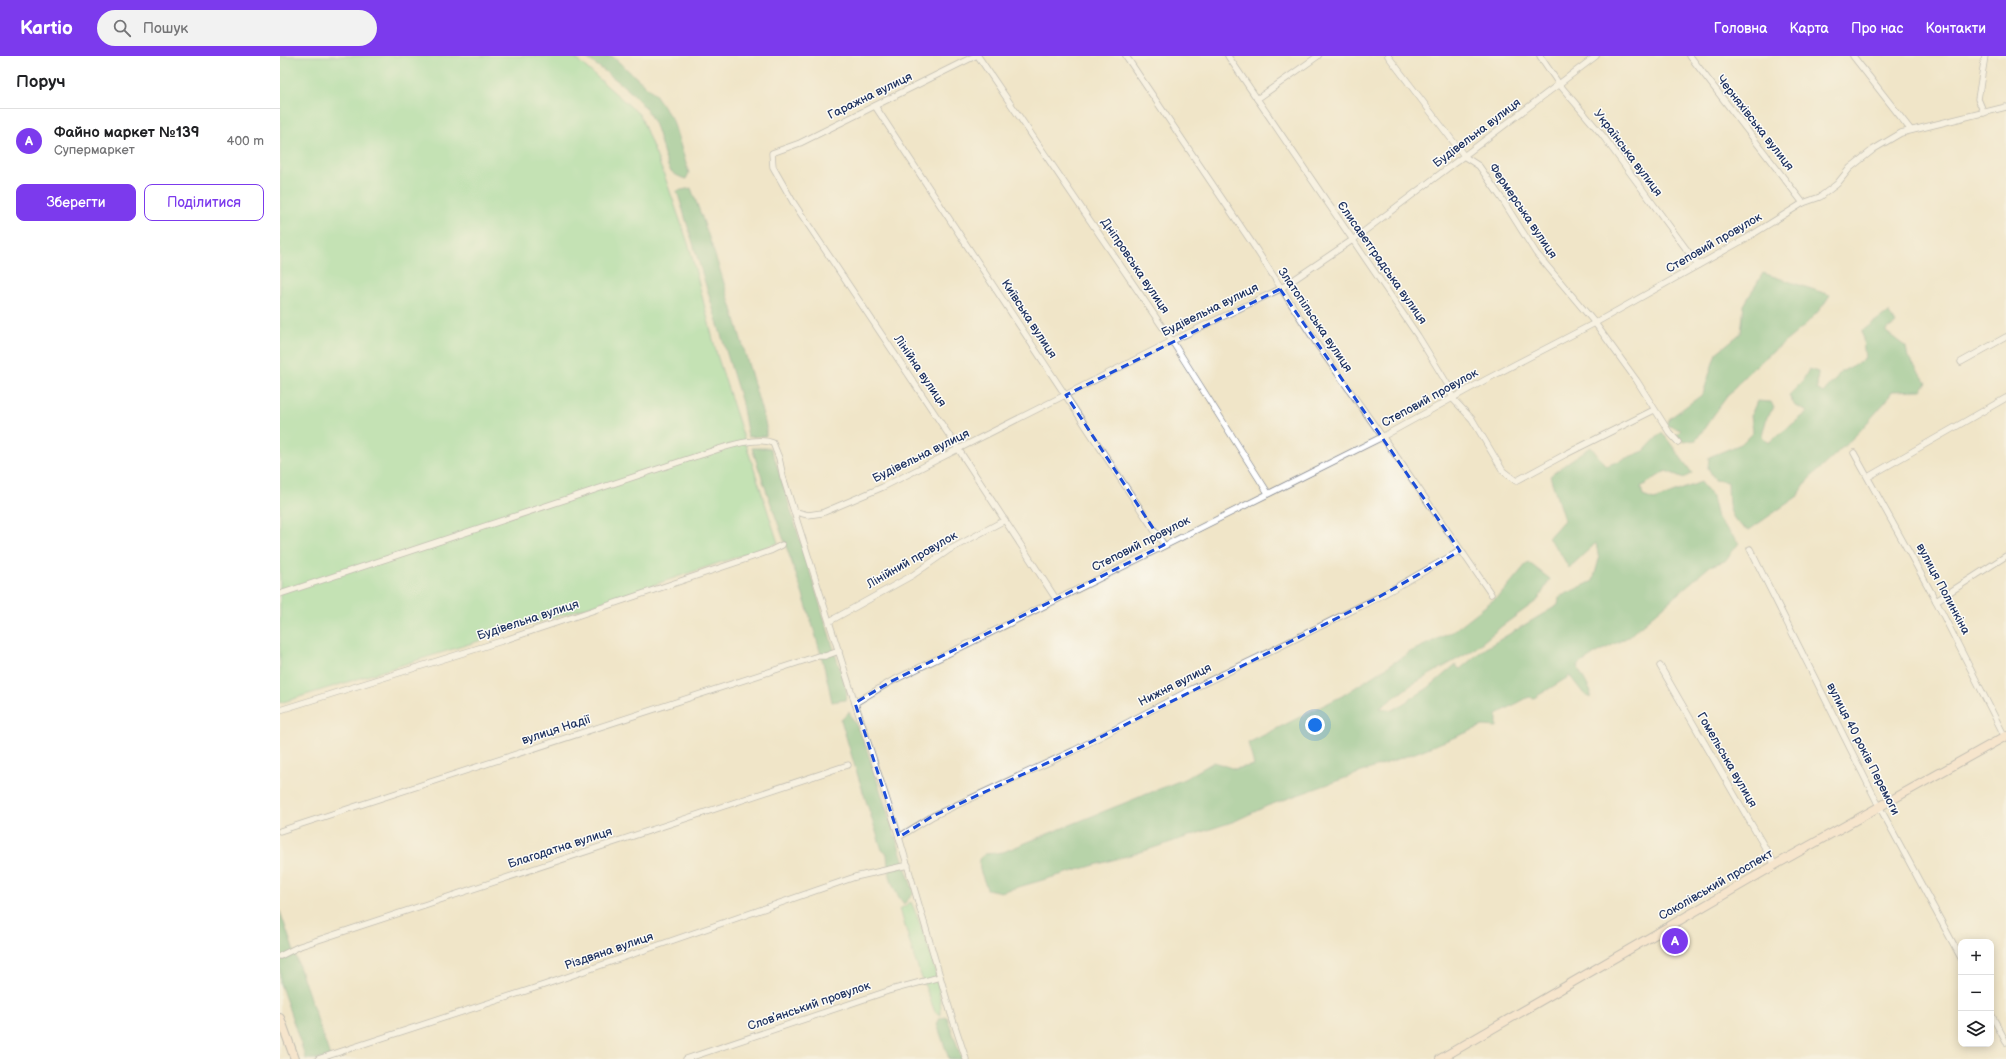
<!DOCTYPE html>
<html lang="uk">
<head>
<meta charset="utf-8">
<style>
	body { margin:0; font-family:"Balsamiq Sans",sans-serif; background:#f2f2f2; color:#202124 }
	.controls { position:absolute; right:12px; bottom:12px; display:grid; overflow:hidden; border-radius:8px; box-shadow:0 2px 10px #0003 }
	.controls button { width:36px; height:36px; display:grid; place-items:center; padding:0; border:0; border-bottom:1px solid #e0e0e0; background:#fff; color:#202124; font:20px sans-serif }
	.you { position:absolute; left:1035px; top:669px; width:14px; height:14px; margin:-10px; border:3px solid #fff; border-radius:50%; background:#1a73e8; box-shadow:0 0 0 6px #1a73e833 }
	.badge { display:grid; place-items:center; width:26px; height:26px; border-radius:50%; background:#7c3aed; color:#fff; font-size:13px; font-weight:700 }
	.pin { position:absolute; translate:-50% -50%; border:2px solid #fff; box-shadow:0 1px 4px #0006 }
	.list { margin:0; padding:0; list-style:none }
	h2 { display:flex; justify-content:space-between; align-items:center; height:52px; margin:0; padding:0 16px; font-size:17px }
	h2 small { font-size:13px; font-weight:400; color:#757577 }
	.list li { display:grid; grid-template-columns:26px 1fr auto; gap:12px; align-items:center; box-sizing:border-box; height:64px; padding:0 16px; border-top:1px solid #e0e0e0 }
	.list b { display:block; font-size:15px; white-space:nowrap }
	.list p { margin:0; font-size:13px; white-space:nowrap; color:#757577 }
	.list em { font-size:13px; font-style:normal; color:#757577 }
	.actions { display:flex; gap:8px; padding:12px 16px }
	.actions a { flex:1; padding:9px 0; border:1px solid #7c3aed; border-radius:8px; text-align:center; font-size:14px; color:#7c3aed }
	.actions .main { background:#7c3aed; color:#fff }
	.icon { flex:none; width:22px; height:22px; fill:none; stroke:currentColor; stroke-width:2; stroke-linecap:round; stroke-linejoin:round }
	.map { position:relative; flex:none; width:1726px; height:1003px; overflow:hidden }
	header { display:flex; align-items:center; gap:24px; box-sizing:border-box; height:56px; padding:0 20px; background:#7c3aed; color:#fff }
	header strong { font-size:19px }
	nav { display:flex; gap:22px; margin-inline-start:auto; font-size:14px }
	.search { width:280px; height:36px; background:#f2f2f2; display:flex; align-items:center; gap:10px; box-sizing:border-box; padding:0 14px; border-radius:22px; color:#757577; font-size:15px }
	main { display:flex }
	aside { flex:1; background:#fff }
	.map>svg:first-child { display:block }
	.green { fill:#8edd9c; stroke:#54867d }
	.forest { fill:#72bc84; stroke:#467671 }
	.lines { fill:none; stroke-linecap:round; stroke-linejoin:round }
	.street-casing { stroke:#868a93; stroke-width:7 }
	.secondary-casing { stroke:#868a93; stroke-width:10 }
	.street { stroke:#fff; stroke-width:5.5 }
	.secondary { stroke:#fde4d1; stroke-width:8 }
	.marked { fill:none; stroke:#1d4ed8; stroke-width:3; stroke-dasharray:8 5; stroke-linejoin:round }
	.labels { text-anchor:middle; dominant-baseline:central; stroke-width:3; stroke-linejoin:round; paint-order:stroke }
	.street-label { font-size:12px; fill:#1b2f5e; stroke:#fdfcf7 }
</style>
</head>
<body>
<header>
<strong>Kartio</strong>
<div class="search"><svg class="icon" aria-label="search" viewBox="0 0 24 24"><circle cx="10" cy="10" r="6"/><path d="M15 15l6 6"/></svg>Пошук</div>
<nav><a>Головна</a><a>Карта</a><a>Про нас</a><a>Контакти</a></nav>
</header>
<main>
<aside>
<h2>Поруч<small></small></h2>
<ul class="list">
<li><span class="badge">A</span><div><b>Файно маркет №139</b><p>Супермаркет</p></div><em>400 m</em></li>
</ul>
<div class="actions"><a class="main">Зберегти</a><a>Поділитися</a></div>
</aside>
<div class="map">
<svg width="1726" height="1003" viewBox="0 0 1726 1003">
	<rect width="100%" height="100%" fill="#fdfcf7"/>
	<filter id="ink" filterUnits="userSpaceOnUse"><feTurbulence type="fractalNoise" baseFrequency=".025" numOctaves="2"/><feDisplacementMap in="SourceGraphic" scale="8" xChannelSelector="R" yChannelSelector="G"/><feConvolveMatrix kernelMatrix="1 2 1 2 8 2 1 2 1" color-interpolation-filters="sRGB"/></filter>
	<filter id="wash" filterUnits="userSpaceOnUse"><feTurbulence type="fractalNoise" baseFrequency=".012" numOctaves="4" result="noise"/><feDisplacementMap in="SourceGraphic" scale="16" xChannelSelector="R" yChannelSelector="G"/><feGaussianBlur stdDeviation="0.9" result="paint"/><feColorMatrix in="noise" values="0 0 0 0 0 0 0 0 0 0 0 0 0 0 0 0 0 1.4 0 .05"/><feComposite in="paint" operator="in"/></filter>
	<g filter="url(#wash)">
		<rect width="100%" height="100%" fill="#f0e5c8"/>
		<g class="green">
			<path d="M0 0H293L360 59 386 124 410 193 437 299 498 487 314 549 0 647Z"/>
			<path d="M631 846C645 877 661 925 661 959L655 956 635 904 620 853Z"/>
		</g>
		<g class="forest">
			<path d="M304 0H332L375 38 393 65 409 117 406 123C400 121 394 119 390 114 385 107 379 76 373 65 359 37 329 19 304 0Z"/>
			<path d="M411 132C441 209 463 290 486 370V380L468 381 462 347 397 135Z"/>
			<path d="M1483 217 1550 239C1531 271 1495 291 1468 317 1447 337 1433 361 1416 384L1404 386 1397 379 1401 374 1386 369 1390 362 1423 338 1436 297 1461 277 1464 249Z"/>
			<path d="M1608 256 1616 267 1605 275 1626 291 1628 301 1647 327 1641 334 1612 335 1607 344 1578 377 1528 424 1518 440 1469 474C1446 463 1449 448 1448 426L1435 424 1428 412 1429 401 1461 388 1473 376 1471 359 1477 345 1491 346 1494 352 1487 361 1482 380 1488 387 1528 356 1515 350 1509 339 1522 326 1529 313 1538 316 1537 333 1543 337 1561 316 1585 303 1582 275Z"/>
			<path d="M1382 376 1412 417 1404 422 1386 415 1361 431 1363 440 1374 444 1421 426 1432 441 1437 462 1459 487 1445 505 1430 510 1348 581 1315 598 1297 610 1311 636 1310 642 1303 637 1290 620 1254 642 1249 641 1217 658V671L1203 670 1135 697 987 750 955 765 864 795 721 836 707 833 700 814 699 803 705 798 723 796 904 723 934 706 955 713 974 709 968 687 1062 640 1130 596 1172 576 1222 537 1248 506 1270 523 1258 544 1222 570 1192 595 1131 629 1100 652 1113 654 1148 632 1175 609 1180 613 1204 593 1278 549 1279 541 1313 525 1319 503 1316 487 1289 512 1279 495 1268 482 1284 464 1270 420 1288 406 1311 391 1326 410 1364 395Z"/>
			<path d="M472 392H490L495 403 567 636 565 644 552 646C535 559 499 476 472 392Z"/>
			<path d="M569 656 583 682 634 837 624 848C612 834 608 817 607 798L602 794 575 711 561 664Z"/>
			<path d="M0 855 51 1003H26L0 927Z"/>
			<path d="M667 961 682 1003H669L657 968 660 962Z"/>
		</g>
	</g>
	<g filter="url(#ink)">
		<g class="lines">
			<g class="street-casing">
				<g id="street">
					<path d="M695 0 520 87 492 97 493 111 513 146 679 394 776 543"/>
					<path d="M698 0 892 285 988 437"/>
					<path d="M846 0 974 190 1039 291 1119 404 1211 538"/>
					<path d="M948 0 1138 280 1168 329 1173 343 1192 363 1223 415 1236 425 1286 398 1374 354"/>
					<path d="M1108 0 1185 101 1199 110 1222 143 1256 197 1315 267 1357 325 1389 376 1398 386"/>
					<path d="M1260 0 1279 28 1323 80 1418 209"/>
					<path d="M1410 0 1523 147"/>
					<path d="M1573 0 1630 73"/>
					<path d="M977 43 1038 0"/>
					<path d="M595 50 884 489"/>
					<path d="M1704 57 1698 43 1705 0"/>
					<path d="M1681 306 1726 281"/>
					<path d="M1574 397 1656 545 1725 681"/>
					<path d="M1588 421 1726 342"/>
					<path d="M516 456 528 459 542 457 603 431 892 285 1000 233 1074 183 1316 0"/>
					<path d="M1470 493 1599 750 1681 902"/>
					<path d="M0 538 417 400C437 394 474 379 493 387L499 402 503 421 575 647 619 781 671 958 686 1003"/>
					<path d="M1656 545 1726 500"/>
					<path d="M550 565 633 519 669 494 725 464"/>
					<path d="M1380 610 1495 809"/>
					<path d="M575 647 610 626 708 578 1102 381 1207 323 1315 267 1465 183 1523 147 1540 141 1557 128 1570 112 1594 93 1621 77 1726 51"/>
					<path d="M0 654 228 583 490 495 502 489"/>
					<path d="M0 775 538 600H545L559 595"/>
					<path d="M619 781 653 760 793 695 912 633 977 602 1097 542 1180 495"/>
					<path d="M0 900 20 890 568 709"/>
					<path d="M1711 958 1726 986"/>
					<path d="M38 1003 264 929 575 821 628 809"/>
					<path d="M406 1003 611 934 660 921"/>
				</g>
			</g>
			<g class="secondary-casing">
				<g id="secondary">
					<path d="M0 962 15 1003"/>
					<path d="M1160 1003 1495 809 1726 680"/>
				</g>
			</g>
			<use href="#street" class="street"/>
			<use href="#secondary" class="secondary"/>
		</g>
	</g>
	<path d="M0 0H1726V1003H0ZM1000 233 1180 495 1097 542 793 695 653 760 619 781 575 647 610 626 884 489 786 339Z" fill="#f0e5c8" fill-opacity=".55" fill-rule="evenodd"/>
	<path class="marked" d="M1000 233 1180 495 1097 542 793 695 653 760 619 781 575 647 610 626 884 489 786 339Z"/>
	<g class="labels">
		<g class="street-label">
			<text transform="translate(590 40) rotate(-26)">Гаражна вулиця</text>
			<text transform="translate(1475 67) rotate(52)">Черняхівська вулиця</text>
			<text transform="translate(1197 77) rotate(-37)">Будівельна вулиця</text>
			<text transform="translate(1348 97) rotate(53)">Українська вулиця</text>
			<text transform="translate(1243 155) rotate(56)">Фермерська вулиця</text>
			<text transform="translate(1434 187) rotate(-30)">Степовий провулок</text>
			<text transform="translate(1102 207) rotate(55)">Єлисаветградська вулиця</text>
			<text transform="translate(855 210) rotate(56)">Дніпровська вулиця</text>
			<text transform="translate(930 254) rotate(-26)">Будівельна вулиця</text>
			<text transform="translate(749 263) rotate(57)">Київська вулиця</text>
			<text transform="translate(1035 264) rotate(56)">Златопільська вулиця</text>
			<text transform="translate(640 315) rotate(56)">Лінійна вулиця</text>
			<text transform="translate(1150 342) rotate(-29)">Степовий провулок</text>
			<text transform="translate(641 400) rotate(-26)">Будівельна вулиця</text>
			<text transform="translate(861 488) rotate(-27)">Степовий провулок</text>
			<text transform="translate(632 504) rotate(-30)">Лінійний провулок</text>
			<text transform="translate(1663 533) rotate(62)">вулиця Полинкіна</text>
			<text transform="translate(248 564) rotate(-18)">Будівельна вулиця</text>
			<text transform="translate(895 629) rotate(-27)">Нижня вулиця</text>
			<text transform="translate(276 674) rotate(-18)">вулиця Надії</text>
			<text transform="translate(1583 693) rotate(63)">вулиця 40 років Перемоги</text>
			<text transform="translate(1447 704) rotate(60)">Гомельська вулиця</text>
			<text transform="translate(280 792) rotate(-18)">Благодатна вулиця</text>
			<text transform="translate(1436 829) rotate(-30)">Соколівський проспект</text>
			<text transform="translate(329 895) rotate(-19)">Різдвяна вулиця</text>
			<text transform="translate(529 950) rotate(-19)">Словʼянський провулок</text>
		</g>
	</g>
</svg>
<div class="controls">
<button>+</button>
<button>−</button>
<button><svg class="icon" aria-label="layers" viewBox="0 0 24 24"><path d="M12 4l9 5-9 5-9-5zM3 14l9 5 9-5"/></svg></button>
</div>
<div class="you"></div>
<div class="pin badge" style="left:1395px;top:885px">A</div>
</div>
</main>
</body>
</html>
